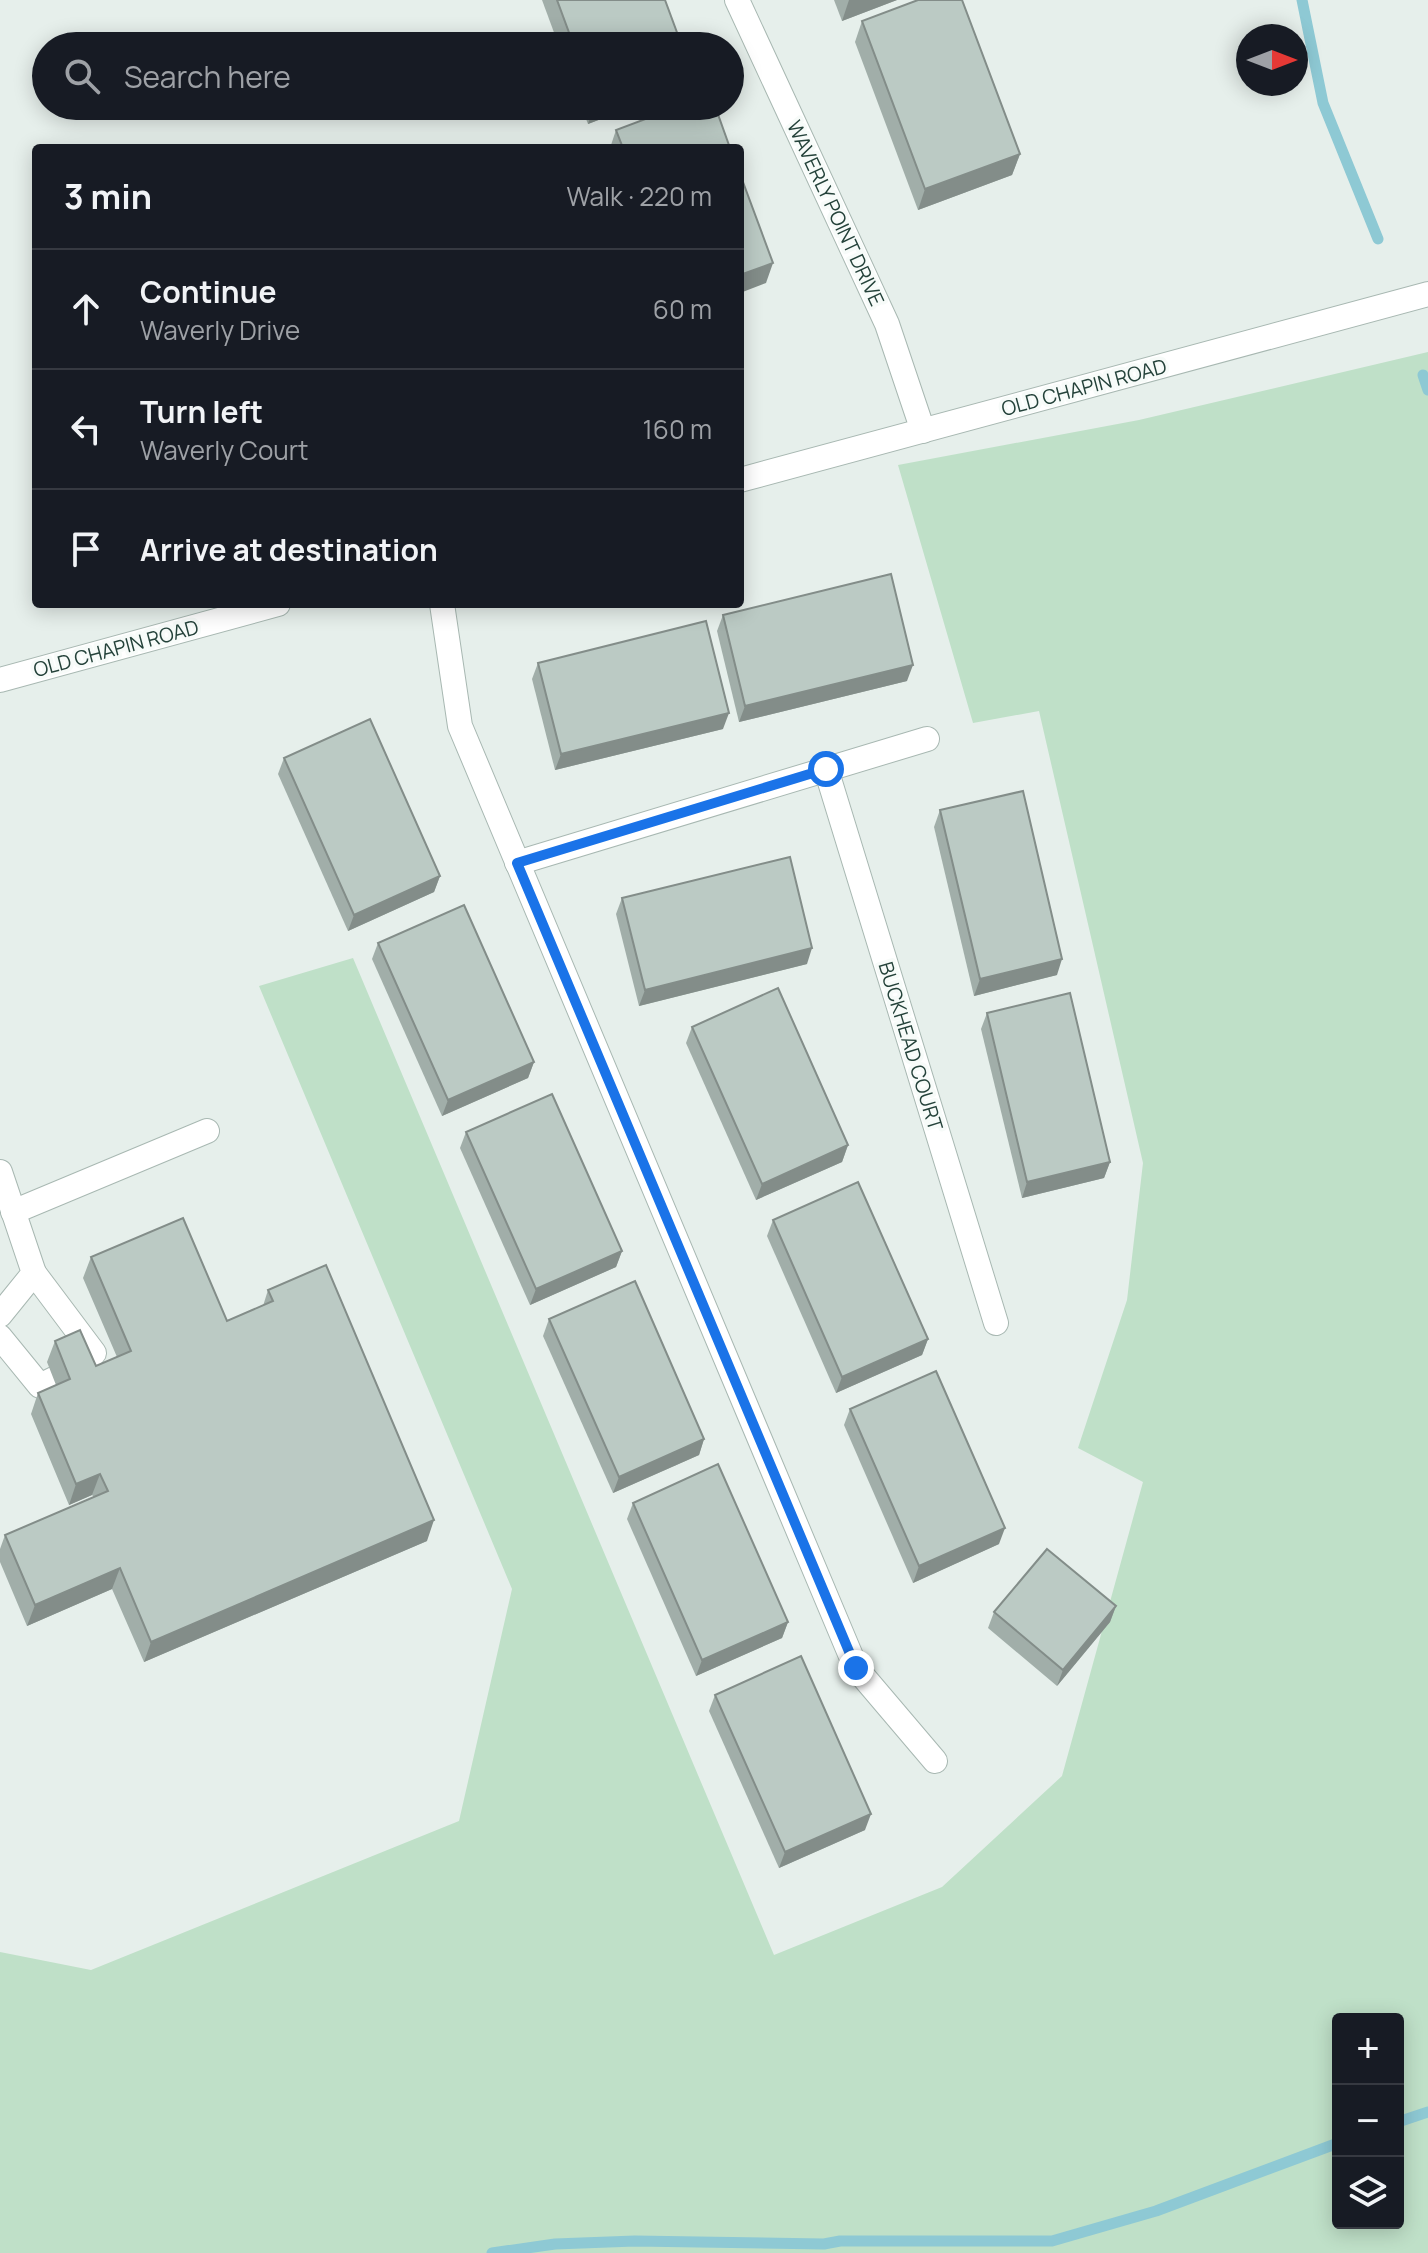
<!DOCTYPE html>
<html lang="en">
<head>
<meta charset="utf-8">
<style>
	body { margin:0; font-family:Manrope,sans-serif; background:#242831; color:#f1f3f6 }
	.controls { position:absolute; right:24px; bottom:24px; display:grid; overflow:hidden; border-radius:8px; box-shadow:0 4px 20px #0003 }
	.controls button { width:72px; height:72px; display:grid; place-items:center; padding:0; border:0; border-bottom:2px solid #363941; background:#171b24; color:#f1f3f6; font:40px sans-serif }
	.compass { position:absolute; left:1236px; top:24px; width:72px; height:72px; border-radius:50%; background:#171b24; box-shadow:0 4px 20px #0003; rotate:90deg }
	.stop { position:absolute; width:24px; height:24px; margin:-18px; border:6px solid #1a73e8; border-radius:50%; background:#fff }
	.stop.end { background:#1a73e8; border-color:#fff; box-shadow:0 2px 8px #0008 }
	.list { margin:0; padding:0; list-style:none }
	h2 { display:flex; justify-content:space-between; align-items:center; height:104px; margin:0; padding:0 32px; font-size:34px }
	h2 small { font-size:26px; font-weight:400; color:#9ea1a6 }
	.list li { display:grid; grid-template-columns:52px 1fr auto; gap:24px; align-items:center; box-sizing:border-box; height:120px; padding:0 32px; border-top:2px solid #363941 }
	.list b { display:block; font-size:30px; white-space:nowrap }
	.list p { margin:0; font-size:26px; white-space:nowrap; color:#9ea1a6 }
	.list em { font-size:26px; font-style:normal; color:#9ea1a6 }
	.icon { flex:none; width:44px; height:44px; fill:none; stroke:currentColor; stroke-width:2; stroke-linecap:round; stroke-linejoin:round }
	.map { position:relative; flex:none; width:1428px; height:2253px; overflow:hidden }
	.search { position:absolute; background:#171b24; box-shadow:0 4px 20px #0003; left:32px; top:32px; width:712px; height:88px; display:flex; align-items:center; gap:20px; box-sizing:border-box; padding:0 28px; border-radius:44px; color:#9ea1a6; font-size:30px }
	.panel { position:absolute; background:#171b24; box-shadow:0 4px 20px #0003; left:32px; top:144px; width:712px; height:464px; border-radius:8px }
	.map>svg:first-child { display:block }
	.green { fill:#bfe0c8; fill-rule:evenodd }
	.lines { fill:none; stroke-linecap:round; stroke-linejoin:round }
	.stream { stroke:#8ec9d4; stroke-width:11 }
	.minor-casing { stroke:#a8b8b2; stroke-width:26 }
	.minor { stroke:#fff; stroke-width:24 }
	.wall { fill:#a1aea9 }
	.shaded-wall { fill:#838d89 }
	.building { fill:#bbcac4; stroke:#838d89; stroke-width:2 }
	.route { stroke:#1a73e8; stroke-width:10 }
	.labels { text-anchor:middle; dominant-baseline:central; stroke-width:7; stroke-linejoin:round; paint-order:stroke }
	.street-label { font-size:20px; fill:#24423a; stroke:#f7fbf9 }
</style>
</head>
<body>
<div class="map">
<svg width="1428" height="2253" viewBox="0 0 1428 2253">
	<rect width="100%" height="100%" fill="#e6efeb"/>
	<path class="green" d="M1428 352V2253H0V1952L91 1970 459 1821 512 1589 259 986 353 958 774 1955 942 1887 1062 1776 1143 1482 1078 1448 1127 1300 1143 1163 1039 711 973 723 898 465 1139 420ZM1338 2019H1398V2223H1338Z"/>
	<g class="lines">
		<g class="stream">
			<path d="M1302 0 1323 103 1378 239"/>
			<path d="M1423 375 1428 390"/>
			<path d="M1398 2122 1428 2112"/>
			<path d="M492 2253 555 2244 635 2241 824 2244 840 2241H1052L1156 2211 1338 2143"/>
		</g>
		<g class="minor-casing">
			<g id="minor">
				<path d="M737 0 887 324 923 431"/>
				<path d="M740 480 1428 294"/>
				<path d="M442 604 460 726 856 1668 935 1761"/>
				<path d="M0 680 278 604"/>
				<path d="M826 769 996 1323"/>
				<path d="M517 863 927 739"/>
				<path d="M0 1172 34 1273 0 1315"/>
				<path d="M13 1212 207 1131"/>
				<path d="M34 1273 94 1353 80 1368"/>
				<path d="M0 1337 40 1386 54 1379"/>
			</g>
		</g>
		<use href="#minor" class="minor"/>
	</g>
	<g class="wall">
		<path d="M542 0H665L682 46H559Z"/>
		<path d="M834 0H897L842 21Z"/>
		<path d="M862 21 1020 154 1012 175 918 210 855 42Z"/>
		<path d="M581 106H635L588 124Z"/>
		<path d="M616 130 730 148H610Z"/>
		<path d="M723 615 907 681 739 722 717 631Z"/>
		<path d="M538 663 723 729 555 770 532 679Z"/>
		<path d="M284 758 440 876 434 892 348 931 278 774Z"/>
		<path d="M940 810 1057 975 974 996 934 827Z"/>
		<path d="M622 898 807 964 639 1006 616 914Z"/>
		<path d="M378 943 534 1062 528 1078 442 1116 372 959Z"/>
		<path d="M987 1013 1110 1162 1104 1178 1022 1198 981 1029Z"/>
		<path d="M692 1027 848 1145 842 1162 756 1200 686 1043Z"/>
		<path d="M466 1132 622 1251 616 1267 530 1305 460 1148Z"/>
		<path d="M773 1220 928 1339 922 1355 836 1393 767 1236Z"/>
		<path d="M91 1257 227 1321 263 1306 268 1290 427 1541 144 1662 112 1589 27 1626 0 1562V1549L5 1535 94 1497 92 1495 69 1505 31 1414 38 1393 56 1385 47 1362 55 1341 96 1366 117 1357 83 1278Z"/>
		<path d="M549 1319 704 1439 699 1455 613 1493 543 1336Z"/>
		<path d="M850 1409 999 1544 913 1583 844 1425Z"/>
		<path d="M633 1503 788 1622 782 1638 696 1676 627 1519Z"/>
		<path d="M1116 1606 1110 1622 1057 1686 988 1628 994 1612Z"/>
		<path d="M715 1695 865 1830 779 1868 709 1711Z"/>
	</g>
	<g class="shaded-wall">
		<path d="M849 0H897L842 21Z"/>
		<path d="M594 106H635L588 124Z"/>
		<path d="M1020 154 1012 175 918 210 925 189Z"/>
		<path d="M773 263 766 283 740 293V275Z"/>
		<path d="M913 665 907 681 739 722 745 706Z"/>
		<path d="M729 713 723 729 555 770 561 754Z"/>
		<path d="M440 876 434 892 348 931 354 915Z"/>
		<path d="M812 948 807 964 639 1006 645 990Z"/>
		<path d="M1062 959 1057 975 974 996 980 979Z"/>
		<path d="M534 1062 528 1078 442 1116 448 1100Z"/>
		<path d="M848 1145 842 1162 756 1200 762 1184Z"/>
		<path d="M1110 1162 1104 1178 1022 1198 1027 1182Z"/>
		<path d="M622 1251 616 1267 530 1305 536 1289Z"/>
		<path d="M928 1339 922 1355 836 1393 842 1377Z"/>
		<path d="M704 1439 699 1455 613 1493 619 1477Z"/>
		<path d="M100 1474 92 1495 69 1505 76 1484Z"/>
		<path d="M434 1520 427 1541 144 1662 151 1642Z"/>
		<path d="M1005 1528 999 1544 913 1583 919 1566Z"/>
		<path d="M120 1568 112 1589 27 1626 35 1605Z"/>
		<path d="M1116 1606 1110 1622 1057 1686 1063 1670Z"/>
		<path d="M788 1622 782 1638 696 1676 702 1660Z"/>
		<path d="M871 1814 865 1830 779 1868 785 1852Z"/>
	</g>
	<g class="building">
		<path d="M557 0H665L682 46H574Z"/>
		<path d="M918 0H962L1020 154 925 189 862 21Z"/>
		<path d="M680 106H715L730 148H623L616 130Z"/>
		<path d="M740 174 773 263 740 275Z"/>
		<path d="M891 574 913 665 745 706 723 615Z"/>
		<path d="M706 621 729 713 561 754 538 663Z"/>
		<path d="M370 719 440 876 354 915 284 758Z"/>
		<path d="M1023 791 1062 959 980 979 940 810Z"/>
		<path d="M790 857 812 948 645 990 622 898Z"/>
		<path d="M464 905 534 1062 448 1100 378 943Z"/>
		<path d="M778 988 848 1145 762 1184 692 1027Z"/>
		<path d="M1070 993 1110 1162 1027 1182 987 1013Z"/>
		<path d="M552 1094 622 1251 536 1289 466 1132Z"/>
		<path d="M858 1182 928 1339 842 1377 773 1220Z"/>
		<path d="M183 1218 227 1321 273 1301 268 1290 326 1265 434 1520 151 1642 120 1568 35 1605 5 1535 108 1491 100 1474 76 1484 38 1393 70 1379 55 1341 80 1330 96 1366 131 1351 91 1257Z"/>
		<path d="M635 1281 704 1439 619 1477 549 1319Z"/>
		<path d="M936 1371 1005 1528 919 1566 850 1409Z"/>
		<path d="M718 1464 788 1622 702 1660 633 1503Z"/>
		<path d="M1047 1549 1116 1606 1063 1670 994 1612Z"/>
		<path d="M801 1656 871 1814 785 1852 715 1695Z"/>
	</g>
	<g class="lines">
		<path class="route" d="M826 769 517 863 856 1668"/>
	</g>
	<g class="labels">
		<g class="street-label">
			<text transform="translate(836 213) rotate(65)">WAVERLY POINT DRIVE</text>
			<text transform="translate(1084 387) rotate(-15)">OLD CHAPIN ROAD</text>
			<text transform="translate(116 648) rotate(-15)">OLD CHAPIN ROAD</text>
			<text transform="translate(911 1046) rotate(73)">BUCKHEAD COURT</text>
		</g>
	</g>
</svg>
<div class="controls">
<button>+</button>
<button>−</button>
<button><svg class="icon" aria-label="layers" viewBox="0 0 24 24"><path d="M12 4l9 5-9 5-9-5zM3 14l9 5 9-5"/></svg></button>
</div>
<svg class="compass" viewBox="-18 -18 36 36"><path d="M0-13l5 13h-10z" fill="#e53935"/><path d="M0 13l5-13h-10z" fill="#9ea1a6"/></svg>
<div class="stop" style="left:826px;top:769px"></div>
<div class="stop end" style="left:856px;top:1668px"></div>
<div class="search"><svg class="icon" aria-label="search" viewBox="0 0 24 24"><circle cx="10" cy="10" r="6"/><path d="M15 15l6 6"/></svg>Search here</div>
<section class="panel">
<h2>3 min<small>Walk · 220 m</small></h2>
<ul class="list">
<li><svg class="icon" aria-label="ahead" viewBox="0 0 24 24"><path d="M12 20V5M6 11l6-6 6 6"/></svg><div><b>Continue</b><p>Waverly Drive</p></div><em>60 m</em></li>
<li><svg class="icon" aria-label="left" viewBox="0 0 24 24"><path d="M17 20v-9H6M10 6l-5 5 5 5"/></svg><div><b>Turn left</b><p>Waverly Court</p></div><em>160 m</em></li>
<li><svg class="icon" aria-label="arrive" viewBox="0 0 24 24"><path d="M6 21V4h12l-3 4 3 4H6"/></svg><div><b>Arrive at destination</b></div></li>
</ul>
</section>
</div>
</body>
</html>
